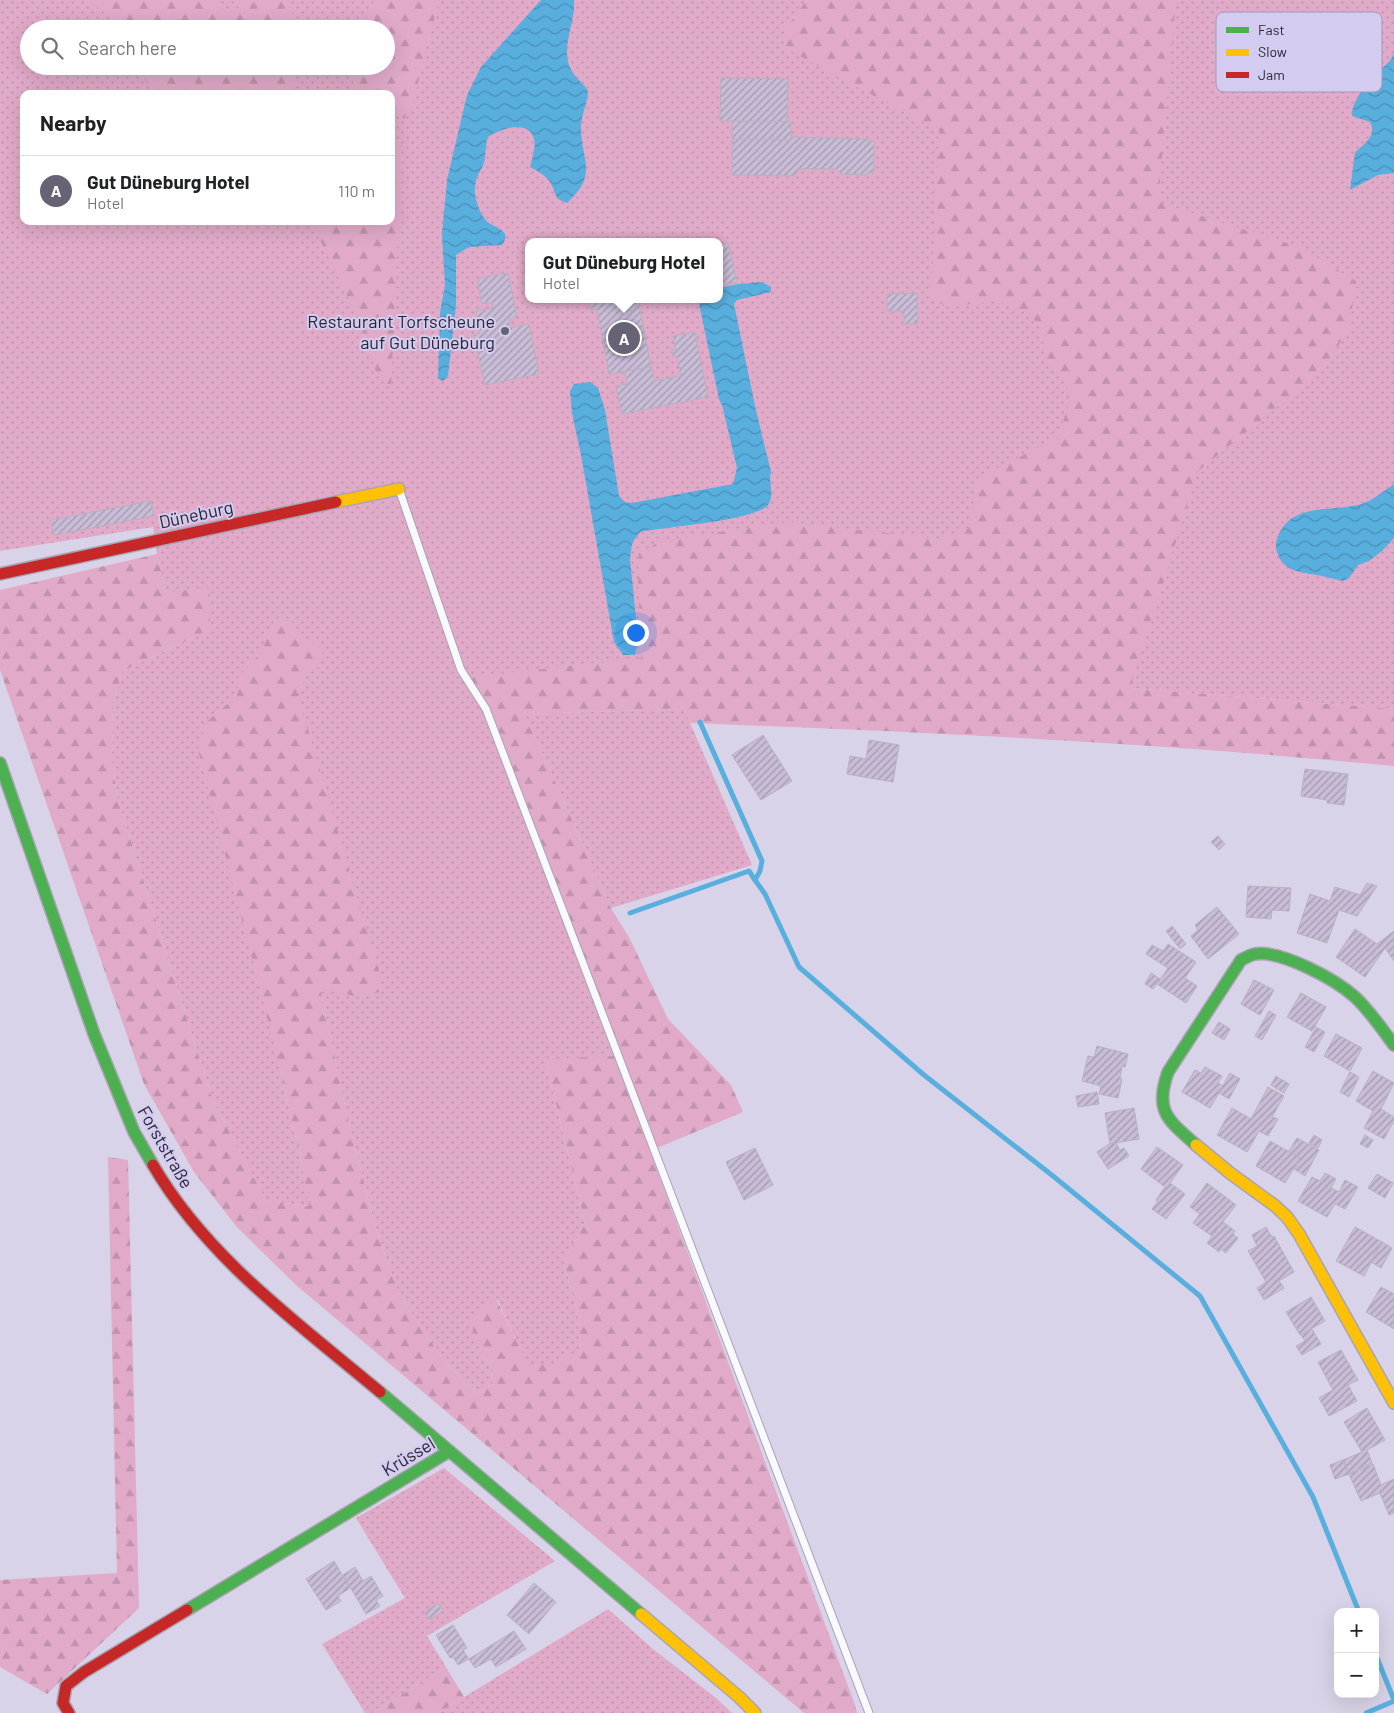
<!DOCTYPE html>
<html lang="en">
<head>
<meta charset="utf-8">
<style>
	body { margin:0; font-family:Barlow,sans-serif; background:#f6f6f6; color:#202124 }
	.controls { position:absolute; right:15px; bottom:15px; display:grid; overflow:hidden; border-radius:10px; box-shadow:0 5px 20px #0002 }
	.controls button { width:45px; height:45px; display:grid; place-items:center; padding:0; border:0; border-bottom:1px solid #e0e0e0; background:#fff; color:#202124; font:25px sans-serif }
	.you { position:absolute; left:635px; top:632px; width:18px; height:18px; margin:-12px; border:4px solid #fff; border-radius:50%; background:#1a73e8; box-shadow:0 0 0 8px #1a73e833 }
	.badge { display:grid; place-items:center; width:32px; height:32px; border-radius:50%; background:#676374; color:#fff; font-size:16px; font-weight:700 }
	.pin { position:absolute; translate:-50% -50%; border:2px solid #fff; box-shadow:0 1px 5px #0006 }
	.popup { position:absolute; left:525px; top:238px; width:198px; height:65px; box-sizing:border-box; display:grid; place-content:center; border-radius:10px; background:#fff; filter:drop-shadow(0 1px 4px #0005); font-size:16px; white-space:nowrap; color:#757577 }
	.popup b { font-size:19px; color:#202124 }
	.popup::after { content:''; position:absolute; left:50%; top:100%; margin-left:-10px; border:10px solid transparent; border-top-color:#fff }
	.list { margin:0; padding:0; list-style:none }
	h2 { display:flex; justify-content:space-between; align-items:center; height:65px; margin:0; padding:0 20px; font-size:21px }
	h2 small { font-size:16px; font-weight:400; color:#757577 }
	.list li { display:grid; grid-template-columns:32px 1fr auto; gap:15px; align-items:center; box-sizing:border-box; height:70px; padding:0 20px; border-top:1px solid #e0e0e0 }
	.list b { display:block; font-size:19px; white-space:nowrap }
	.list p { margin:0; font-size:16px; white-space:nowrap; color:#757577 }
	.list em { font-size:16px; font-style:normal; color:#757577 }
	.icon { flex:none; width:28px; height:28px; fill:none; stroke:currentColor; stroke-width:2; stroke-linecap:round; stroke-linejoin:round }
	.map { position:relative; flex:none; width:1394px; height:1713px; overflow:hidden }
	.search { position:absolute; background:#fff; box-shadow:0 5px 20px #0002; left:20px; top:20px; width:375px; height:55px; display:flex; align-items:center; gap:12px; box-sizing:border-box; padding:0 18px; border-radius:28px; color:#757577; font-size:19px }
	.panel { position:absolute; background:#fff; box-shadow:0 5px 20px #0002; left:20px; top:90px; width:375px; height:135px; border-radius:10px }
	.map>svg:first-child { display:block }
	.grass { fill:url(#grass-dots); fill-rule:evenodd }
	.forest { fill:url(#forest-firs) }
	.water { fill:url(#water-waves) }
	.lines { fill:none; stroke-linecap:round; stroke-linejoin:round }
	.stream { stroke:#58afde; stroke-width:5 }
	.building { fill:url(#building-hatch); stroke:#b7b1c0 }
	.lane-casing { stroke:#a7a4b3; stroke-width:9 }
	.fast-casing { stroke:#a7a4b3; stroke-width:14 }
	.slow-casing { stroke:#a7a4b3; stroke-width:14 }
	.jam-casing { stroke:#a7a4b3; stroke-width:14 }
	.lane { stroke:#f9f8fc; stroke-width:7 }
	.fast { stroke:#4caf50; stroke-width:11 }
	.slow { stroke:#ffc107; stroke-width:11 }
	.jam { stroke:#c62828; stroke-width:11 }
	.poi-dot { fill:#676374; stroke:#d3cbf0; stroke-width:2 }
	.labels { text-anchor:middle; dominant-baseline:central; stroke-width:4; stroke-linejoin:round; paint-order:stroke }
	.poi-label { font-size:18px; fill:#2a2735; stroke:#d3cbf0; text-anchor:end }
	.street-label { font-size:18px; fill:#2a2735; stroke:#d3cbf0 }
	.key { fill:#d3cbf0; stroke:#a09ab8; stroke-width:1 }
	.key-label { font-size:14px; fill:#2a2735 }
</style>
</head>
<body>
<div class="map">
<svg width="1394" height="1713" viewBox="0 0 1394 1713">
	<defs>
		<pattern id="grass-dots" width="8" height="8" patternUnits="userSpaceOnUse" patternTransform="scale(1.25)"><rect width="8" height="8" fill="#e0aac8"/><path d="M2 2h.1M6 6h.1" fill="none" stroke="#c092ac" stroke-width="1.8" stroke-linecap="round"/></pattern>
		<pattern id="forest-firs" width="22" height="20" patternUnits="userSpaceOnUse" patternTransform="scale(1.25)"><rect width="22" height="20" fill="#e0aac8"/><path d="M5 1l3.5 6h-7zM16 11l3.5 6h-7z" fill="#c092ac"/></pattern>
		<pattern id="water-waves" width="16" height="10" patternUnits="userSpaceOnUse" patternTransform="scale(1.25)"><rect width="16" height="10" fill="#58afde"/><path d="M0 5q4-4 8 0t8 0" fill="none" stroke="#498eb5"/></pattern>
		<pattern id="building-hatch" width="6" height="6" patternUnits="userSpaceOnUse" patternTransform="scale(1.25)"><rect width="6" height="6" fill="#c9bcd6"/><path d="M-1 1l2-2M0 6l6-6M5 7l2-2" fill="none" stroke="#a399ae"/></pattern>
	</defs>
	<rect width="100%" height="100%" fill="#d8d3e8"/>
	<g class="grass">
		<path d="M0 0H1394V709L1130 688 471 677 614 1057 545 1059 585 1223 564 1262 578 1314 580 1350 552 1365H528L497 1299 478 1346 490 1366 493 1384 477 1393 465 1384 438 1352 398 1292 375 1225 348 1120 320 988 279 1063 301 1161 310 1206 266 1201 212 1098 117 797 112 760 113 702 123 671 210 629 166 593 157 554 153 527 0 551ZM29 29H386V66H29ZM24 94H391V221H24ZM529 242H719V299H529Z"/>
		<path d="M684 709 752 865 611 908 525 714Z"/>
		<path d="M444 1468 555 1561 427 1636 446 1667 372 1713H365L322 1644 405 1598 356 1518Z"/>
		<path d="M608 1609 653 1649 716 1698 732 1713H438Z"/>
	</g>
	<g class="forest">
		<path d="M88 0H213L228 13 239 7 242 0H289L293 10 290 29H118L113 20Z"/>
		<path d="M374 0H439L413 103 404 119 391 111V94H364L353 87 354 66H386V29H363Z"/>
		<path d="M807 0H1176L1158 202 1299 247 1356 281 1349 329 1322 371 1198 471 1130 688 1394 709V766C1160 743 925 732 690 723L684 709 525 714 611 908 630 939 668 1019 731 1085 743 1112 650 1151 855 1705 857 1713H804L296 1285 236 1226 194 1172 144 1084 0 670V590L157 554 166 593 210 587V629L123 671 113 702 112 760 117 797 212 1098 266 1201 309 1206 301 1161 279 1063 198 750 204 724 226 705 237 700 238 677 263 650 266 637 272 624 282 617 293 623 299 635 312 641 323 652 320 666 305 673 300 702 380 974 379 992 363 998 320 988 348 1120 375 1225 398 1292 438 1352 465 1384 477 1393 493 1384 490 1366 478 1346 470 1320 496 1299 528 1364 552 1365 580 1349 578 1314 564 1262 585 1223 545 1059 614 1056 471 677 641 658 638 571 639 553 661 541 788 522 941 539 969 528 977 479 1058 437 1069 403 1066 377 1049 365 1039 325 1026 311 996 301 945 307 931 295 939 131 785 48 786 28Z"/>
		<path d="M138 66H288L298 94H161L148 85Z"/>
		<path d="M391 136 402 146 391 387 376 372 361 324 311 221H391Z"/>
		<path d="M108 1157 128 1160 139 1608 47 1694 0 1667V1580L117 1573Z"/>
		<path d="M446 1667 464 1697 438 1713H372Z"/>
	</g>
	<g class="water">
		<path d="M541 0H574C576 24 558 50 573 73 577 79 584 84 588 91 588 102 582 113 581 125 580 160 600 173 567 203 552 198 557 193 550 182 545 175 538 171 530 167 532 159 536 147 534 139 529 118 500 129 488 137 485 146 486 155 484 163 482 169 477 175 476 181 473 192 476 201 480 211 482 215 485 220 489 223 498 229 512 231 502 245L469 247 456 255V305L448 376 443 381 438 379 440 313 445 285 442 234 447 180 467 95 481 67Z"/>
		<path d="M1394 53V173L1378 175 1350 190 1355 153C1363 144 1378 136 1370 122L1352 116C1350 104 1369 80 1378 72 1384 66 1391 62 1394 53Z"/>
		<path d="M762 282 771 287V292L737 300 734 304 755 406 771 472C768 481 775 497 768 505 755 521 663 527 640 532L632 543 630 559 638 638 635 655H623L614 642 581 455 572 413 570 391 574 384 590 382 598 388 605 410 619 496 625 502 632 503 733 484 737 468 722 405 719 399 698 299H719V288L739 284Z"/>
		<path d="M1394 484V538L1382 551 1369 561 1358 565 1349 578 1343 581C1334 579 1326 577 1317 575 1299 572 1283 571 1277 552 1274 545 1277 537 1281 530 1297 503 1335 512 1362 504 1373 500 1384 491 1394 484Z"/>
	</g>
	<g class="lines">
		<g class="stream">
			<path d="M700 722 762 861 760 871 755 880 765 894 799 967 924 1075 1053 1176 1200 1296 1313 1497 1359 1612"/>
			<path d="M630 913 749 871 755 880"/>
			<path d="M1375 1653 1394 1700"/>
			<path d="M1366 1713 1394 1701"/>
		</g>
	</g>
	<g class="building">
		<path d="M721 78 788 79 787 122 720 121Z"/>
		<path d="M732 121 791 122V140L732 139Z"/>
		<path d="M791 137 867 139 866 141H874V173L867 172V175L841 174 836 169H799L794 176 732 175 733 139 791 140Z"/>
		<path d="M728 243 737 282 719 286V245Z"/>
		<path d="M508 273 517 317 509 319 510 328 529 324 539 374 485 385 474 335 480 333 476 311 493 308 492 302 482 304 478 284 480 278Z"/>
		<path d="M917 293 918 324H904V311H887V294Z"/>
		<path d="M590 299H638L651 367 609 374 597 309 591 310Z"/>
		<path d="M695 332 708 397 622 414 616 386 627 384 625 371 651 367 655 381 681 376 677 356H673L672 350H676L673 336Z"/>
		<path d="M151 501 154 516 54 535 51 520Z"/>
		<path d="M763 735 792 781 761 800 732 755Z"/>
		<path d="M869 740 899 745 893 782 847 774 850 756 866 759Z"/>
		<path d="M1305 769 1348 774 1344 805 1327 803V800L1301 796Z"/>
		<path d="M1218 836 1225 844 1219 850 1211 842Z"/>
		<path d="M1367 883 1377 886 1357 916 1339 910 1327 943 1297 933 1310 894 1330 901 1335 887 1360 895Z"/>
		<path d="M1248 886 1291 888 1289 911 1272 910 1271 919 1246 917Z"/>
		<path d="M1217 907 1239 934 1208 959 1191 936 1198 930 1195 925Z"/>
		<path d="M1172 926 1186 944 1180 949 1166 931Z"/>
		<path d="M1355 929 1377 944 1394 931V961L1385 948 1365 977 1336 957Z"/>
		<path d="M1168 944 1196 962 1185 978 1197 986 1186 1003 1157 984 1168 968 1146 954 1152 945 1163 951Z"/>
		<path d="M1151 973 1160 979 1153 989 1145 984Z"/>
		<path d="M1254 980 1274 990 1260 1015 1241 1004Z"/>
		<path d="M1301 993 1326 1007 1312 1031 1287 1017Z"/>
		<path d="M1269 1011 1276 1015 1262 1040 1255 1036Z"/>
		<path d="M1219 1022 1230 1029 1224 1040 1212 1033Z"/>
		<path d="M1316 1027 1325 1032 1314 1052 1305 1047Z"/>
		<path d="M1336 1034 1362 1048 1350 1071 1324 1056Z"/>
		<path d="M1097 1046 1128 1054 1125 1067 1122 1066 1120 1078 1122 1079 1118 1098 1099 1094 1101 1086 1082 1081 1088 1056 1094 1057Z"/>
		<path d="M1205 1067 1222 1076 1218 1083 1223 1086 1210 1108 1182 1092 1195 1070 1201 1073Z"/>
		<path d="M1373 1071 1394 1083 1381 1109 1394 1117V1121L1384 1139 1364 1128 1373 1111 1356 1101Z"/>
		<path d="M1350 1072 1359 1077 1349 1097 1340 1092Z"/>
		<path d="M1230 1073 1240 1079 1229 1099 1219 1093Z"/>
		<path d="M1276 1076 1289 1084 1284 1093 1271 1085Z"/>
		<path d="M1268 1087 1284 1096 1272 1117 1278 1119 1268 1136 1259 1131 1247 1152 1217 1135 1232 1108 1251 1119Z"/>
		<path d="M1097 1092 1099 1104 1078 1107 1076 1096Z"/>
		<path d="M1134 1108 1139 1139 1110 1144 1105 1113Z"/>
		<path d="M1314 1135 1322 1140 1318 1148 1309 1143Z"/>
		<path d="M1365 1135 1373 1140 1368 1148 1360 1144Z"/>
		<path d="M1297 1138 1319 1150 1305 1176 1294 1169 1300 1158 1289 1151Z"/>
		<path d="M1270 1141 1300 1158 1285 1183 1256 1166Z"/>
		<path d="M1116 1143 1120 1150 1124 1148 1129 1156 1108 1169 1097 1152 1109 1144Z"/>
		<path d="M1157 1147 1183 1165 1170 1183 1185 1194 1166 1219 1152 1209 1158 1201 1156 1200 1165 1187 1141 1169Z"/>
		<path d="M755 1148 773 1185 744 1200 726 1162Z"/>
		<path d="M1325 1173 1336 1179 1331 1188 1339 1192 1345 1180 1358 1187 1345 1209 1335 1204 1327 1217 1298 1201 1312 1177 1320 1181Z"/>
		<path d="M1377 1174 1393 1183 1385 1198 1368 1188Z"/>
		<path d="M1207 1183 1236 1205 1212 1236 1193 1223 1200 1214 1190 1207Z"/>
		<path d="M1223 1222 1235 1231 1233 1234 1238 1238 1226 1253 1221 1249 1219 1252 1207 1243Z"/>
		<path d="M1266 1227 1272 1237 1274 1236 1294 1272 1279 1281 1284 1288 1264 1300 1257 1288 1266 1282 1248 1251 1257 1246 1252 1235Z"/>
		<path d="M1355 1227 1382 1242 1364 1276 1336 1261Z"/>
		<path d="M1382 1242 1392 1248 1381 1268 1371 1262Z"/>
		<path d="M1381 1287 1394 1294V1329L1366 1312Z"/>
		<path d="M1311 1297 1325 1321 1300 1335 1286 1312Z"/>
		<path d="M1312 1329 1321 1344 1302 1355 1296 1346 1305 1341 1301 1335Z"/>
		<path d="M1341 1350 1358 1380 1348 1385 1357 1401 1329 1416 1319 1398 1333 1390 1318 1362Z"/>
		<path d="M1367 1408 1385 1440 1367 1450 1372 1463 1349 1473 1343 1460 1362 1452 1344 1422Z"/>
		<path d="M1343 1460 1349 1474 1335 1479 1330 1465Z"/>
		<path d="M1373 1464 1381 1485 1394 1479V1513L1389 1515 1380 1493 1361 1501 1349 1474Z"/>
		<path d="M334 1561 350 1588 338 1596 341 1601 326 1610 306 1579Z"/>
		<path d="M355 1567 363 1581 371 1576 383 1596 376 1600 380 1606 366 1614 343 1575Z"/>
		<path d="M534 1583 556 1602 529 1634 507 1615Z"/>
		<path d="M438 1603 443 1611 430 1620 424 1613Z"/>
		<path d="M453 1625 467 1648 463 1650 469 1659 458 1665 453 1657 450 1658 436 1635Z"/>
		<path d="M514 1631 526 1649 496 1667 491 1659 475 1668 469 1659Z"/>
	</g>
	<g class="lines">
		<g class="lane-casing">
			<path id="lane" d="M399 489 461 670 486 709 869 1713"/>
		</g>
		<g class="fast-casing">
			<g id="fast">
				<path d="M0 763 94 1034 134 1132 153 1165"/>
				<path d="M1196 1145C1168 1120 1154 1111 1168 1072L1241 960C1245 958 1250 955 1255 954 1282 950 1336 980 1355 997 1370 1011 1382 1029 1394 1045"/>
				<path d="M380 1392 641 1614"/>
				<path d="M187 1610 448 1452"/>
			</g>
		</g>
		<g class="slow-casing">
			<g id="slow">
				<path d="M336 502 399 489"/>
				<path d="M1196 1145 1230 1173 1274 1205 1287 1217 1299 1234 1394 1403"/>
				<path d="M641 1614 739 1697 755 1713"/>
			</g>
		</g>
		<g class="jam-casing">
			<g id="jam">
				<path d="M0 574 336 502"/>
				<path d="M153 1165C207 1258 299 1324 380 1392"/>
				<path d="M69 1713 63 1703 66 1686 84 1672 187 1610"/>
			</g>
		</g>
		<use href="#lane" class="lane"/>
		<use href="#fast" class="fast"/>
		<use href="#slow" class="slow"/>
		<use href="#jam" class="jam"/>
	</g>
	<circle class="poi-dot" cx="505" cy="331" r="5"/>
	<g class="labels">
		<g class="poi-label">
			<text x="495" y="321">Restaurant Torfscheune<tspan x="495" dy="21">auf Gut Düneburg</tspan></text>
		</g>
		<g class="street-label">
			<text transform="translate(196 514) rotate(-12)">Düneburg</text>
			<text transform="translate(166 1147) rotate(60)">Forststraße</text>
			<text transform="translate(408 1456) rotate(-31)">Krüssel</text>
		</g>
	</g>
	<rect x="1216" y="12" width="166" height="80" rx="8" class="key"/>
	<rect x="1226" y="27" width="23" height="6" fill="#4caf50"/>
	<rect x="1226" y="49" width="23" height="7" fill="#ffc107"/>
	<rect x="1226" y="72" width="23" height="6" fill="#c62828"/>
	<g class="key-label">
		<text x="1258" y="35">Fast</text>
		<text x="1258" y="57">Slow</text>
		<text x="1258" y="80">Jam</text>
	</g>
</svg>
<div class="controls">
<button>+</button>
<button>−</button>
</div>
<div class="you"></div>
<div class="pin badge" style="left:624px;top:338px">A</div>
<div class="popup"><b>Gut Düneburg Hotel</b>Hotel</div>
<div class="search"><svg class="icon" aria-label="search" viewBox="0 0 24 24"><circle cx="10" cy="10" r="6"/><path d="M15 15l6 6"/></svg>Search here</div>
<section class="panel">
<h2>Nearby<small></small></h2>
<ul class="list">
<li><span class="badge">A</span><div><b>Gut Düneburg Hotel</b><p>Hotel</p></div><em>110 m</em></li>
</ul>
</section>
</div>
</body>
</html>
